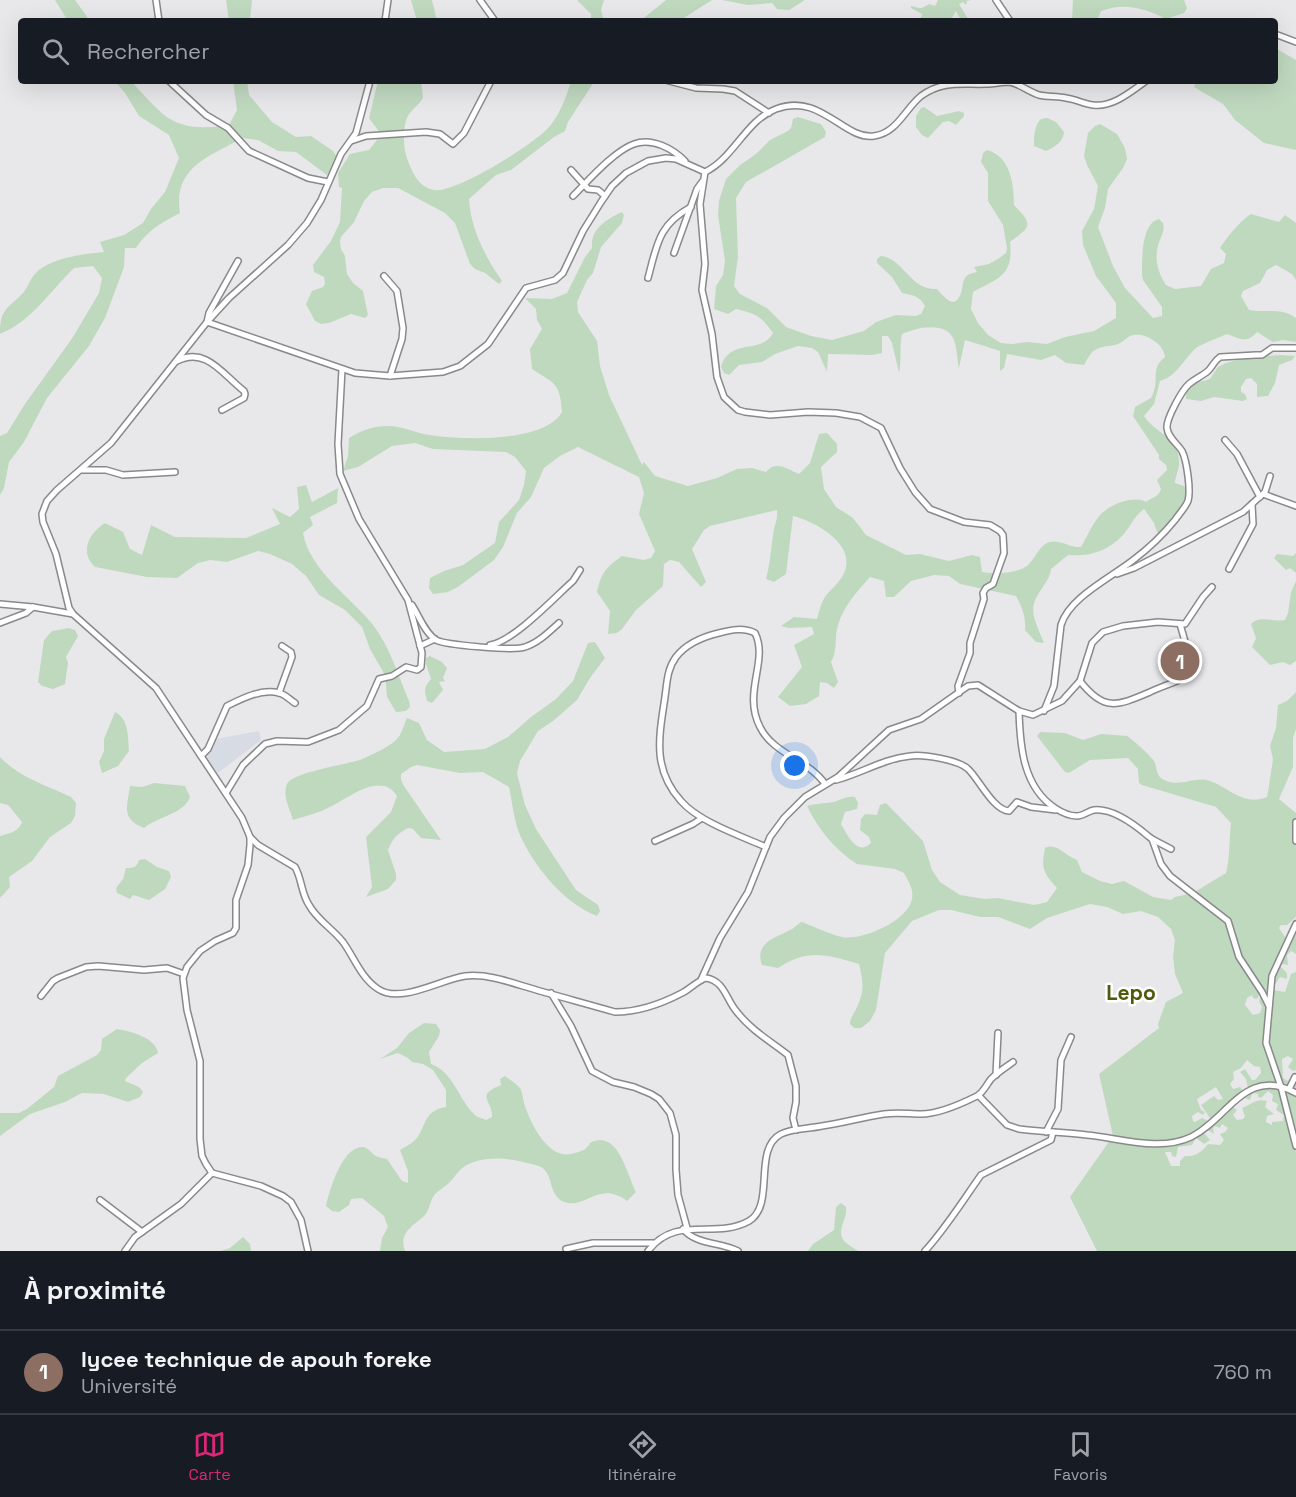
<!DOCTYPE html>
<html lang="fr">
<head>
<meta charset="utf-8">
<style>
	body { margin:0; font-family:"Space Grotesk",sans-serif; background:#20242c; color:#f1f3f6 }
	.you { position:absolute; left:795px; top:766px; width:21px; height:21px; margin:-15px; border:4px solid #fff; border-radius:50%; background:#1a73e8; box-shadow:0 0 0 9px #1a73e833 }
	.badge { display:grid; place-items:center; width:39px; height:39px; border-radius:50%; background:#db2777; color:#fff; font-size:20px; font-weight:700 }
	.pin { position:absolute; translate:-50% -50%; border:3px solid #fff; box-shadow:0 2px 6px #0006 }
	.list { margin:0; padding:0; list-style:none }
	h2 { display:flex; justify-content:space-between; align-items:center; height:78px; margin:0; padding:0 24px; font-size:26px }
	h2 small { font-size:20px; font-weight:400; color:#9ea1a6 }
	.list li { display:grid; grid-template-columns:39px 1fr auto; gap:18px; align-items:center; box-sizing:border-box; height:84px; padding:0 24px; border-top:2px solid #363941 }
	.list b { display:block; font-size:22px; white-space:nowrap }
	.list p { margin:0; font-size:20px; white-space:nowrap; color:#9ea1a6 }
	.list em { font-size:20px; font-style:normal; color:#9ea1a6 }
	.icon { flex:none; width:33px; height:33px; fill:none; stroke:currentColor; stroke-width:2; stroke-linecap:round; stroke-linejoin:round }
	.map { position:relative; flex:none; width:1296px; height:1251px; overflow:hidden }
	.search { position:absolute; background:#171b24; box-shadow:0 6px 24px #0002; left:18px; right:18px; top:18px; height:66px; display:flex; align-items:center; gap:15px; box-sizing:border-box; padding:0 21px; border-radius:6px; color:#9ea1a6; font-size:22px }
	.sheet { height:162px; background:#171b24 }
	nav { display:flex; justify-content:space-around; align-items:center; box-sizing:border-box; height:84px; border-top:2px solid #363941; background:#171b24; font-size:16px; color:#9ea1a6 }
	nav a { display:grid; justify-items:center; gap:3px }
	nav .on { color:#db2777 }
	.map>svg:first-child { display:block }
	.built { fill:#d7dce4 }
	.green { fill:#bfd9bf; fill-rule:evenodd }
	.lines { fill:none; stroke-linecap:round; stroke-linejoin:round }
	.minor-casing { stroke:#89898b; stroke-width:8 }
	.minor { stroke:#fff; stroke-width:5 }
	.labels { text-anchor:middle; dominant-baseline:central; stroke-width:5; stroke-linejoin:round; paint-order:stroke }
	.quarter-label { font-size:21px; font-weight:bold; fill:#4c5b0c; stroke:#fff }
</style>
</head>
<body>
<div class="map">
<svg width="1296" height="1251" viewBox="0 0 1296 1251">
	<rect width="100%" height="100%" fill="#e8e8ea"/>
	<path class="built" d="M259 731 261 740 218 773 203 756 216 739Z"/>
	<g class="green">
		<path d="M55 0H75L90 21H68Z"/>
		<path d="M226 0H252L250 21H229Z"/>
		<path d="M411 0H432L437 21H417Z"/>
		<path d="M577 0H604L601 10 604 21H591V14Z"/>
		<path d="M666 0H712L679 21H640Z"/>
		<path d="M722 0H805L789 10 777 9 772 3 748 5Z"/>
		<path d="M938 0H971L967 1 966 5 963 2 959 4 968 19 965 21 959 17 956 11 950 21H920L922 14 911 8V6C921 8 919 10 929 4L935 6Z"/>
		<path d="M1073 0H1184L1187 8 1184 13 1166 19C1145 8 1124 2 1101 11L1097 21H1072Z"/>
		<path d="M1275 48 1296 60V150L1264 143 1235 120 1223 104 1194 87 1196 81H1275Z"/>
		<path d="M115 81H131C163 115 171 132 222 126L237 141C205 158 173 170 180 213 161 223 148 230 136 248H125L124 267 105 318 89 346 47 398 24 442 9 462 4 488 0 495V436L7 433 25 404 73 337 99 293 102 278 93 266 74 268C50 291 32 321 0 334 0 311 5 310 21 295 27 290 29 281 34 275 48 258 83 254 104 252L100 242 124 235 143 223 151 209 165 192 179 158 169 135 139 116 125 93Z"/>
		<path d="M233 81H247L249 95 272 122 296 137 311 136 333 151 337 157 327 175 296 152 278 151 258 140 242 138 229 125 237 110Z"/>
		<path d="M378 81H421L423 98C419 105 412 109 408 116 402 127 403 149 408 161 413 174 419 187 434 190 455 194 536 143 550 126 560 113 566 98 571 81H592V85L568 122 565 131 554 137 511 170 496 175 469 199C471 230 485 256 502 281L499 284 485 273 475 269 470 264 455 223 445 213 398 188H383L372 192 364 201 354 222 341 237 340 241 341 249 345 256 347 274 353 283 363 291 368 315 365 318 351 314 329 323 321 324 315 321 306 304 312 291 323 287 325 284 324 277 314 272 313 265 331 241 340 222 342 188 339 187 338 173 350 154 369 150 380 136V133L369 118Z"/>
		<path d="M924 107 937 116 959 111 964 113V116L956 125 949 121 943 122 928 138 922 135 916 127V116L921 108Z"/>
		<path d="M798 117 821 124 826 132 825 137 746 182 736 198 738 257 734 286 740 294 767 308 786 327 811 336 832 340 864 331 876 322 896 315 916 316 921 314 925 306C920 296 912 295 902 293L892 277 877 263V259L881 256C905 259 909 290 937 289 944 297 955 311 961 293 963 288 962 282 965 278 967 274 973 273 977 272L974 267 989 264 998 259 1006 253 1007 248 1003 225 988 201V173L981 162 983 153 987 150C1010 156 1014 183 1014 205 1033 225 1032 226 1010 242 1014 275 999 278 973 292L971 309 978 323 988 335 1001 343 1012 344 1027 342 1047 344 1065 337 1094 331 1116 318V303L1096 276 1083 245 1082 231 1094 209 1098 186 1087 165 1084 156 1088 133 1095 126 1100 124 1117 134 1125 148 1127 159 1123 168 1108 189 1105 208 1098 227 1113 266 1125 288 1153 318 1162 316V307L1143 280 1142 275C1142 260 1141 223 1159 219L1163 223C1165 230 1162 235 1159 242 1154 258 1157 271 1166 285L1175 289 1201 286 1211 269 1224 263 1226 254 1220 248C1227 237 1241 220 1251 214L1279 222 1285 215 1296 223V280L1292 274 1276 265 1267 270 1260 283 1243 291 1241 296 1249 310C1265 313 1282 307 1296 318V342L1283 340 1273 342 1257 332C1246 344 1241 339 1227 334 1220 337 1200 345 1196 348 1183 360 1177 376 1160 381L1154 404 1144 416C1157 435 1181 438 1179 464 1179 471 1175 476 1175 483L1184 486 1190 494 1179 516 1161 534 1157 532 1154 523 1144 509C1134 516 1131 526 1123 535 1108 551 1090 557 1068 555L1051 569C1050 578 1045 583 1041 590 1026 610 1036 622 1044 643L1036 642 1025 630C1026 617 1022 607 1016 596L960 584 949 576 934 575 911 581 894 597H886L884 581 870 577C857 592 844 605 838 625 834 637 838 651 831 662L838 682 834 688 827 683 820 682 819 696 806 704 790 706 778 697 802 667 794 645 814 634 812 627 789 628 781 626 794 617 817 619C819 612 821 603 825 597 830 590 839 583 843 575 859 545 816 522 793 516L786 574 774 582 766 579C770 564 771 550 773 535 774 526 778 520 777 510L710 526 704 530 692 549 706 582 701 587 679 562 670 560 664 564 663 586 636 610 622 629 617 633 608 634 610 611 597 592C601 573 606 567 622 556L644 560 651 558 655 551 639 514 644 493 639 477 578 447 560 456 544 468 531 497 517 513 503 547 494 560 458 587 448 592 433 594 429 588 430 578 444 571 463 565 495 543 499 522 519 500 524 485 526 471 515 457 506 452 433 449 415 443 392 446 358 467 343 471 348 456 349 438C362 430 373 426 388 426 402 426 416 433 429 435 461 440 545 443 562 412 560 383 555 384 532 369L530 349 542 329 537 320 536 309 525 298 552 299 567 293 585 257 592 248C590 229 607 219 622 212L624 215 622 223 601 247 593 273 587 280 577 302 578 312 597 341 600 366 609 395 642 465 644 462 655 476 688 486 717 478 737 469 752 468 766 472C776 460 787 469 799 474L810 463 819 434 827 433 837 444V452L821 467 824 489 836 507 853 518 866 535 906 555 920 554 949 561 972 555 980 557 982 572C994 574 1018 574 1028 565 1035 559 1040 544 1050 542 1059 539 1071 548 1081 547 1087 537 1093 522 1101 514 1111 504 1134 495 1146 502 1152 497 1158 498 1161 489L1157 480 1167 470 1166 465 1159 459V455L1133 416 1135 407 1151 398C1161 380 1149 369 1165 357 1164 344 1146 333 1134 335 1127 336 1124 342 1118 344 1110 347 1103 345 1095 350 1090 353 1087 360 1084 365L1066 363 1055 355 1041 360 1007 354 1004 368 1000 371V351L965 340 959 368C957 359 957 348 954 340 946 320 916 328 902 334 899 348 902 359 899 373L892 343 888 336H882V353L873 355 828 354 827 372 818 352 812 348 798 346 775 354 762 362 739 365 729 375 724 373 721 367C729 337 762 355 773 333 761 316 757 314 736 309L728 314 714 309 716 286 723 275 725 261 718 215 719 201 726 179 740 165 756 154 770 140 788 131 791 128 793 119Z"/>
		<path d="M1047 118 1056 122 1064 132C1063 142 1055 147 1046 151L1034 146C1034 136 1034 126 1041 119Z"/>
		<path d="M1280 355 1295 356 1292 360 1279 365 1275 383 1268 396 1257 397V384L1251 378 1246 379 1241 387V392L1245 394 1247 399 1243 401 1214 397 1201 401 1186 399V386L1210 379 1218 367 1226 363 1245 358Z"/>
		<path d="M306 485 312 502 338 488 337 503 310 517 313 525 303 533C310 571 350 596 373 625 390 647 398 675 409 701L410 707 406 711 396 712 387 697 385 675 370 649 362 627 345 610 319 595 306 576 292 564 270 554 258 551 227 562 210 560 198 563 177 578 147 577 95 567C79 552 89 533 105 523L123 532 130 549 142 555 151 525 175 537 246 538 280 524 272 508 290 517 299 509 297 487Z"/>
		<path d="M1296 553V573L1290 568 1286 570 1274 558 1277 554 1293 556Z"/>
		<path d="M1296 581V661L1290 665 1283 662 1270 665 1252 647 1256 638 1251 624C1259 615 1273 622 1285 620L1288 613 1291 592Z"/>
		<path d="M69 628 75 630 78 636 66 657 68 663 65 684 53 689 42 686 38 682 44 640 52 631Z"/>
		<path d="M595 642 605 658 590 678 577 700 553 721 538 731 520 761 517 773 525 805 536 829 576 890 598 905 600 911 597 916C563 903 533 865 519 833 514 819 512 802 509 787L483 772 460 773 417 765 411 767 401 774V780L404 786 441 840 421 838 413 829 408 828C397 834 393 838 388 850L396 874V880L388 889 366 897 372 887 366 837 391 812 397 796C381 770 347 799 330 807 319 813 305 816 293 820 290 809 282 795 287 784 291 773 347 764 360 760 369 756 391 746 397 739 402 734 404 724 407 718L419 723 427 740 444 752 485 749 508 737 531 717 556 699 573 681 588 643Z"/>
		<path d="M430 656 442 662 447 668 443 678 445 681 439 682 443 690 432 703 427 701C424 688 424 688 431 679L426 664V658Z"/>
		<path d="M1296 692V729L1293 738V767L1279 799 1296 813V917L1287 925H1281L1279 928 1285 937H1289L1292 934 1293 925 1296 919V954L1291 951 1287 955 1288 965 1282 964 1280 966 1287 973V979L1280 977 1271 990 1260 994 1257 999 1253 998 1252 995 1247 998 1245 1005 1253 1015 1260 1013 1262 1007 1259 1001 1261 995 1273 990 1285 992 1291 974 1296 972V1070L1293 1071 1288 1067 1293 1059 1288 1056 1282 1059 1283 1078 1288 1081 1293 1076 1296 1077V1251H1097L1070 1197 1113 1136 1099 1074 1159 1028 1158 1024 1166 1002 1183 993 1175 974 1173 957 1175 940 1171 929 1158 917 1141 911 1123 914 1107 907 1090 904 1047 918 1030 929 998 917H980L951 910H939L912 921 885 953 876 1010 870 1021 861 1028H854L850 1024C850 1017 854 1014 857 1007 865 990 863 981 859 964 827 955 808 948 778 968L762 965C754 942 776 938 790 930 795 928 797 924 802 922 815 927 829 934 842 937 862 941 908 921 912 899 914 889 908 881 904 873L895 869 857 864C835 850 818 829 807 806 816 803 824 804 834 802 841 800 846 796 855 797L858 803 857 809 845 812 841 824C847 834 857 857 871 843L869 837 860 830 861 819 865 814 877 815 880 805 886 803 923 841 932 870 940 882 960 895 985 899 998 898 1034 905 1047 902 1057 888C1043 873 1041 868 1045 848 1057 842 1064 855 1077 860L1082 872 1100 881 1112 884 1124 881 1153 897 1171 900 1175 897 1193 893 1226 873C1230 858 1229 839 1231 823L1216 807 1142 785 1139 783 1138 769 1128 758 1090 760 1069 773 1065 772 1037 736 1040 732 1065 733 1083 740 1101 734 1127 736C1131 738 1152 757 1154 761 1157 766 1156 774 1161 778 1176 789 1193 777 1207 780 1228 786 1243 807 1267 797L1268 792 1273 759 1270 746 1276 728 1278 705 1287 701ZM1247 1060 1254 1066 1260 1067 1261 1073 1255 1080H1252L1245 1069 1240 1072 1246 1079 1248 1088 1242 1090 1240 1087 1233 1089 1230 1084 1234 1079 1233 1072 1241 1068ZM1216 1087 1223 1099 1218 1100 1214 1096 1201 1105 1210 1118 1208 1121 1202 1118 1195 1122 1193 1121 1192 1116 1198 1112 1203 1115 1205 1112 1201 1110 1197 1099ZM1268 1091 1273 1095 1272 1101 1278 1104 1276 1110 1284 1115 1283 1121 1272 1122V1125L1266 1122 1267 1116 1274 1114 1265 1107 1267 1101C1256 1098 1252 1104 1242 1108L1245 1116 1243 1119 1237 1120 1233 1115 1237 1110 1234 1108 1235 1102H1238L1242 1097 1250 1100 1252 1094 1255 1093 1258 1094V1097L1261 1098ZM1222 1124 1228 1128 1225 1132 1220 1134 1224 1140 1220 1145 1208 1144C1202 1152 1195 1157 1185 1156L1180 1161V1166H1171L1165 1152H1171L1172 1156 1176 1157 1178 1147 1192 1145 1196 1138 1204 1144 1210 1140 1204 1133 1208 1130 1214 1134 1213 1128 1215 1126 1220 1128Z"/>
		<path d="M115 712C129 719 128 737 129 751L118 766 102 773 99 762 104 751V739Z"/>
		<path d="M0 757C20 778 46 785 71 797L76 803 75 816 71 823 50 837 32 861 9 877 10 887 0 898V836C9 833 19 832 22 822L8 805 0 803Z"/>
		<path d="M154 783 185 786 190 797C184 814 157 817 144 828 121 819 127 807 130 786L142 787Z"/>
		<path d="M145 859 157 867 169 871 171 877 165 889 149 900 133 895 130 899 117 893 116 888 123 879 126 868C134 868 137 867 139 860Z"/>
		<path d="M424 1023 436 1024 440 1030 439 1036 429 1052 431 1064C454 1073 458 1098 474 1114 476 1117 482 1118 486 1120L492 1117C493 1100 474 1096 501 1085L500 1079 505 1076C509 1079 517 1084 520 1088 523 1093 523 1101 525 1106 531 1124 548 1159 571 1154 579 1152 586 1151 590 1143 618 1128 627 1175 636 1192L627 1201C598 1179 584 1212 562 1201 548 1193 554 1175 541 1167 534 1164 526 1163 519 1161 501 1157 476 1157 461 1169 457 1173 453 1179 449 1183 445 1187 439 1190 435 1194 430 1200 430 1209 425 1215 414 1226 398 1232 405 1251H380L382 1238 388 1227 384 1216 362 1198 351 1199 349 1205 339 1212 332 1211 326 1206C329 1191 342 1147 362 1147 369 1147 372 1155 378 1157 381 1158 384 1158 387 1159L402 1181 408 1183V1171L400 1150C405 1147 413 1143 417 1138 427 1123 424 1111 446 1107V1090L433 1070 423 1064 412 1062 408 1058 398 1053 380 1059 397 1048 409 1033Z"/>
		<path d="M117 1029C131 1031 156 1038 158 1053L142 1063 126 1078 125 1081 139 1087 143 1092 140 1097 128 1102 104 1094 82 1093 65 1102 30 1114 0 1136V1113H19L27 1109 54 1087 58 1076 97 1055 101 1050 102 1039Z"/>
		<path d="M841 1203 846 1207C848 1219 835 1231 845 1242 848 1245 854 1248 858 1251H808L813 1244 834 1230 836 1207Z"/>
		<path d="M243 1237 250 1244 251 1251H220L230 1248Z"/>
	</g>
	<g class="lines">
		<g class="minor-casing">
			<g id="minor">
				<path d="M156 0 159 21"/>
				<path d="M480 0 495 21"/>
				<path d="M996 0 1010 21"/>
				<path d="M385 21 388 0"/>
				<path d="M1275 34 1296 42"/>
				<path d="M169 81 206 115 228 128 249 151 308 178 328 182"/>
				<path d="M669 81 696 88 723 89 735 91 769 113"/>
				<path d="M351 141 366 136 426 132 440 134 453 144 464 133 491 81"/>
				<path d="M571 170 588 189 598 190 605 196"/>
				<path d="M705 172 700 204 705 264 702 290 712 334 717 377 724 397 738 410 745 412 770 415 808 412 836 413 860 417 881 428 900 468 915 492 930 509 964 522 990 525 1000 531 1003 535 1004 553 993 584 986 588 983 593 984 599 970 643V653L958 686 959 693"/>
				<path d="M573 196C588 181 614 151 634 144 652 137 673 149 685 161"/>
				<path d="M674 253 697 189 702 182"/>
				<path d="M238 261 209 313 207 322 355 373 390 376 443 372 460 366 488 344 526 288 555 280 563 273 583 231 601 202 612 186 626 173 648 161 666 158 676 159 705 172C734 158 746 120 776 109 821 92 843 140 874 136 897 133 905 109 921 96 943 80 962 85 987 84 994 84 1002 82 1010 82 1020 84 1029 92 1039 95 1048 97 1057 96 1066 98 1075 99 1084 104 1093 105 1112 108 1132 91 1146 81"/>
				<path d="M384 276 397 291 403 328 402 339 390 376"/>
				<path d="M648 278C657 245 658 225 691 207"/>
				<path d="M177 361C206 346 223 375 244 391L245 394 244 398 222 410"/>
				<path d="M1225 440 1237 454 1260 497"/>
				<path d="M82 470H106L123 475 175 472"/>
				<path d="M1263 494 1296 506"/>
				<path d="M1229 569 1253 524 1252 504"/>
				<path d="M1117 574 1134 568 1243 512 1265 492 1270 476"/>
				<path d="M0 604 33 607 73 614"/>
				<path d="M412 605C419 616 425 633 436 640 445 645 514 651 525 647 538 643 549 632 559 623"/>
				<path d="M0 623 26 613 33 607"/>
				<path d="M490 645C513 642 555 597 573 581L580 570"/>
				<path d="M420 646 435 639"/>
				<path d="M1080 681C1104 712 1117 706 1150 692 1160 687 1171 684 1181 679 1194 664 1185 642 1180 624"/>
				<path d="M279 693 292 657 291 652 282 646"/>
				<path d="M1019 711C1020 746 1023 787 1055 808 1061 812 1069 816 1077 816 1083 816 1088 811 1094 810 1112 808 1135 825 1148 836L1152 839 1161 864 1170 876 1228 921 1239 957 1262 992 1269 1006"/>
				<path d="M1044 711 1054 686 1061 625C1069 598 1110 578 1132 561 1148 549 1162 536 1175 520 1179 514 1185 508 1188 501 1191 491 1187 461 1182 451 1177 443 1168 438 1167 428 1166 419 1182 390 1189 384 1195 379 1202 376 1208 371 1213 366 1214 361 1220 357L1256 355H1262L1272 348H1296"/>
				<path d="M201 756 208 749 227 706C241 699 262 688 279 693 285 694 290 700 295 703"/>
				<path d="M836 780C862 773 883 759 910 756 923 754 959 760 968 769 979 779 993 810 1009 811L1017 802 1031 807 1056 810"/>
				<path d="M226 793 243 765 265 744 277 741 308 742 339 730 367 706 379 679 392 676 406 667 417 670 421 667 422 653 408 600 359 519 340 474 338 444 342 369"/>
				<path d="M1296 822V841"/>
				<path d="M250 837 258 845 295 867C302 879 301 893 309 905 317 920 332 928 343 942 354 957 361 978 378 989 401 1004 439 980 465 976 485 974 504 980 523 986 553 995 584 1003 615 1012 639 1012 661 1004 682 993 690 989 697 981 706 978 725 981 726 1000 737 1012 751 1030 770 1041 788 1055L796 1086V1102L793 1118 796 1130"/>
				<path d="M1152 839 1171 849"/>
				<path d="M655 841 693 824 702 818"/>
				<path d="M766 847C741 836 699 822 681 801 652 769 659 737 665 697 667 683 667 669 676 657 686 644 702 637 719 633 731 630 743 627 755 633 769 661 742 692 760 727 773 754 809 760 825 784"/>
				<path d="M1296 924 1272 976 1266 1043 1281 1087 1296 1146"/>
				<path d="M701 980 720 938 748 892 770 837 784 818 805 797 838 777 889 730 921 719 968 686 978 685 1019 711 1033 715 1062 701 1080 681 1092 643 1103 632 1123 626 1158 622 1185 624 1203 597 1212 587"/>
				<path d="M551 993 571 1026 592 1071 613 1082 634 1087 651 1094 659 1099 670 1113 676 1135V1170L678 1195 687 1228"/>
				<path d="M41 996 53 981 58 978 86 967 98 966 144 970 167 968 184 974"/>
				<path d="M996 1075 998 1033"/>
				<path d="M1289 1089 1295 1077"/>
				<path d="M979 1096 1007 1125 1019 1129C1042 1132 1065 1132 1087 1135 1120 1138 1159 1152 1191 1137 1228 1119 1246 1065 1296 1093"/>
				<path d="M1046 1132 1058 1109 1061 1060 1071 1037"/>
				<path d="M100 1200 142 1232"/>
				<path d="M683 1229C696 1245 721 1242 738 1251"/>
				<path d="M566 1249 593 1243H653"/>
				<path d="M125 1251 135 1237 181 1204 212 1173"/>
				<path d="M308 1251 301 1220 291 1202 283 1196 261 1186 212 1173 206 1164 202 1156 200 1139V1061L187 1010 183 978 187 967 200 951 215 941 233 933 236 928V900L248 865 250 845V837L242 818 156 688 73 614 69 608 56 554 43 522 42 514 47 501 57 490 111 443 207 322 229 298 288 245 307 223 321 200 341 154 356 133 370 81"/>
				<path d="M648 1251C676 1214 715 1240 749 1221 776 1205 752 1149 781 1134 793 1128 808 1129 822 1126 843 1123 863 1117 884 1114 897 1112 909 1114 921 1114 939 1114 961 1104 977 1096 983 1093 987 1084 991 1079 998 1072 1006 1067 1013 1062"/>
				<path d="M925 1251C946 1228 964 1199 981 1175L1051 1140 1053 1132"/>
			</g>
		</g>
		<use href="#minor" class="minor"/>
	</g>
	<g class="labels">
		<g class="quarter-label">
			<text x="1131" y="992">Lepo</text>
		</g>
	</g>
</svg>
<div class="you"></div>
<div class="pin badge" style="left:1180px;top:661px;background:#8d6e63">1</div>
<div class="search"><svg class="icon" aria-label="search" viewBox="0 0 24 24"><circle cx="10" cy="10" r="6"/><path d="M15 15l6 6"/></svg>Rechercher</div>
</div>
<section class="sheet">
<h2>À proximité<small></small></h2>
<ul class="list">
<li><span class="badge" style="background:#8d6e63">1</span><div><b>lycee technique de apouh foreke</b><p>Université</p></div><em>760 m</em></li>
</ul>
</section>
<nav>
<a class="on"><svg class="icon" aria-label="map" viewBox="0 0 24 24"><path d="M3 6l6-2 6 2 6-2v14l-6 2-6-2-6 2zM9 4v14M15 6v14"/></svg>Carte</a>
<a><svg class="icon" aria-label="directions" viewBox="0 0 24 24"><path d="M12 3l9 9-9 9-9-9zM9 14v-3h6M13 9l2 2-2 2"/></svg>Itinéraire</a>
<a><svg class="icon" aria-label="saved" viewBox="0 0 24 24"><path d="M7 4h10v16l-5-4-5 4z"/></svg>Favoris</a>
</nav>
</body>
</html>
